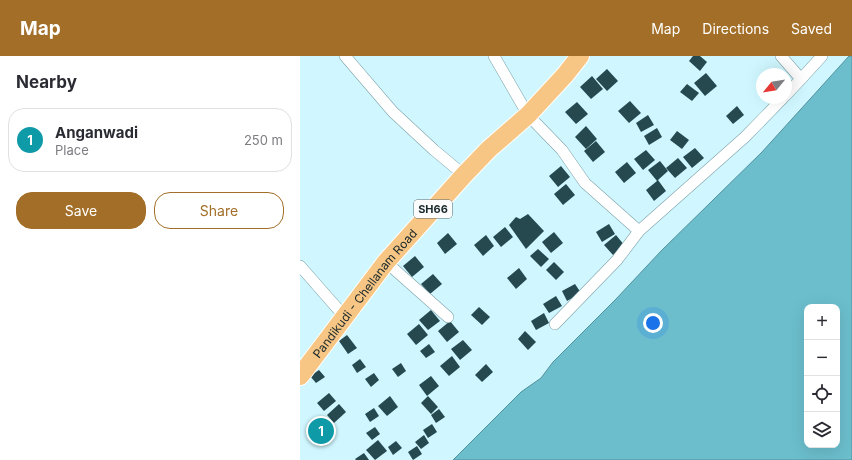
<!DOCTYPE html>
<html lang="en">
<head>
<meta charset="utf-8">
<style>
	body { margin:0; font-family:Inter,sans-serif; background:#f2f2f3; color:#2b2b33 }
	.controls { position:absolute; right:12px; bottom:12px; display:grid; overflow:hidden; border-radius:8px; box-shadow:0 4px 16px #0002 }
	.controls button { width:36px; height:36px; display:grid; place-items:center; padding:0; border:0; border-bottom:1px solid #e1e1e2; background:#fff; color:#2b2b33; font:20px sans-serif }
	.compass { position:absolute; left:456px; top:12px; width:36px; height:36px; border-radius:50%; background:#fff; box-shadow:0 4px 16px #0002; rotate:240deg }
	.you { position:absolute; left:353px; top:267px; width:14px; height:14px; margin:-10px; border:3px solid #fff; border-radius:50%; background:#1a73e8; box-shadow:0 0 0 6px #1a73e833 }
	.badge { display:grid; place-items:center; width:26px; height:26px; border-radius:50%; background:#a36e27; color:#fff; font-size:13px; font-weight:700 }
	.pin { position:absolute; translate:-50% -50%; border:2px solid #fff; box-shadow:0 1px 4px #0006 }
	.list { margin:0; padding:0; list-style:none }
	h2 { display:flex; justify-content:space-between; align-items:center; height:52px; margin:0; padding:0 16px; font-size:17px }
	h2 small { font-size:13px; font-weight:400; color:#7c7c81 }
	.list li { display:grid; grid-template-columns:26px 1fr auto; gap:12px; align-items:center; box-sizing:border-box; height:64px; margin:0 8px 8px; padding:0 8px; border:1px solid #e1e1e2; border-radius:16px }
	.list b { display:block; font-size:15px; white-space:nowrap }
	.list p { margin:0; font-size:13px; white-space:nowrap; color:#7c7c81 }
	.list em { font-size:13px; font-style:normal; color:#7c7c81 }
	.actions { display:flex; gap:8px; padding:12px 16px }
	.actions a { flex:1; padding:9px 0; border:1px solid #a36e27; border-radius:16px; text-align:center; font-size:14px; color:#a36e27 }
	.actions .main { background:#a36e27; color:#fff }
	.icon { flex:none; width:22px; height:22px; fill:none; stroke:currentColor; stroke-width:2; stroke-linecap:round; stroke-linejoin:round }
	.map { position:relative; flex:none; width:552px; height:404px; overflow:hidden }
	header { display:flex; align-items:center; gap:24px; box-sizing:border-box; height:56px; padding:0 20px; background:#a36e27; color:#fff }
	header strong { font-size:19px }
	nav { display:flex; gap:22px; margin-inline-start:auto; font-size:14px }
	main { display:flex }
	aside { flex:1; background:#fff }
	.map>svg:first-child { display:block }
	.water { fill:#6cbecd; stroke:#53919c; fill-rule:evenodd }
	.building { fill:#264950 }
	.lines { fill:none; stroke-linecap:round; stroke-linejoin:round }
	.street-casing { stroke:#7ba0a7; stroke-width:12 }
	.primary-casing { stroke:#fff; stroke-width:20 }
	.street { stroke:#fff; stroke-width:11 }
	.primary { stroke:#f7c684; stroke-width:18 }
	.labels { text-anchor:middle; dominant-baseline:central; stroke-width:4; stroke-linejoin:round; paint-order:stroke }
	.shield { fill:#fcfcfc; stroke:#5d686a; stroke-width:1 }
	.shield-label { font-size:11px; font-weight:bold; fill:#19282b }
	.street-label { font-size:12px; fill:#19282b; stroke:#fcfcfc }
</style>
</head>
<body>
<header>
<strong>Map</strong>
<nav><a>Map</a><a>Directions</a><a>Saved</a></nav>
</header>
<main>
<aside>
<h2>Nearby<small></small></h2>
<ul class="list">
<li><span class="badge" style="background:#0f9aa8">1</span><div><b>Anganwadi</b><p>Place</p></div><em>250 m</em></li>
</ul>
<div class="actions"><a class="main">Save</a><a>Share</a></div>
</aside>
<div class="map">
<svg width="552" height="404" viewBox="0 0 552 404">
	<rect width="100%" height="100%" fill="#d0f7ff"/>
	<path class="water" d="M549 0H552V404H153L221 336 241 322 253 306 316 243 361 195 462 96ZM507 251H537V389H507Z"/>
	<g class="building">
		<path d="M393 0H400L407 6 400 15 389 5Z"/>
		<path d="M307 13 318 25 307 35 296 23Z"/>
		<path d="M406 17 417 30 405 40 394 27Z"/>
		<path d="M292 20 303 33 291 43 280 31Z"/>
		<path d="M462 24V36L456 31Z"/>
		<path d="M387 28 399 37 392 45 380 36Z"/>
		<path d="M330 45 341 57 329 67 318 55Z"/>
		<path d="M277 46 288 58 276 68 265 56Z"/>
		<path d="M437 50 444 59 433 68 426 60Z"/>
		<path d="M348 59 354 69 341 76 336 67Z"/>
		<path d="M286 70 297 83 286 93 275 81Z"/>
		<path d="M357 72 362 81 349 89 344 80Z"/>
		<path d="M377 75 389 84 382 93 370 84Z"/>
		<path d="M296 85 305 96 293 106 284 95Z"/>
		<path d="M395 92 404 102 392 112 383 101Z"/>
		<path d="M346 94 355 104 343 114 334 103Z"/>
		<path d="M378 102 387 112 375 122 366 112Z"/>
		<path d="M360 105 368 115 358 124 366 135 354 145 346 134 357 125 348 114Z"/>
		<path d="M327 106 336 117 324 127 315 116Z"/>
		<path d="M261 110 270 121 258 131 249 120Z"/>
		<path d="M266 128 275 139 263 149 254 138Z"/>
		<path d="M228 158 244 175 226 193 209 169 216 161 220 163Z"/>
		<path d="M309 168 315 178 302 186 296 176Z"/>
		<path d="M205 171 213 181 201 191 193 181Z"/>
		<path d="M254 176 263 187 251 197 242 186Z"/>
		<path d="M148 177 157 188 145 198 137 187Z"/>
		<path d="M186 179 194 190 183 200 174 189Z"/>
		<path d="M316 179 325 190 313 199 304 189Z"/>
		<path d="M238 193 249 203 241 211 230 200Z"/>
		<path d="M115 200 124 211 112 221 103 210Z"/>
		<path d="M254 206 264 216 256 224 246 214Z"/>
		<path d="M219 212 227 223 216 233 207 222Z"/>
		<path d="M133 218 142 228 130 238 121 228Z"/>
		<path d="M275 228 281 237 267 245 262 235Z"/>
		<path d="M256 240 262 250 249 257 243 248Z"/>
		<path d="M179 251 190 261 182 269 171 259Z"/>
		<path d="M131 254 140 265 128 274 119 264Z"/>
		<path d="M244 257 249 267 236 274 231 265Z"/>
		<path d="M150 265 159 276 147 286 138 275Z"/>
		<path d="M119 268 128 279 116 289 107 278Z"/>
		<path d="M225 275 236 286 228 294 218 283Z"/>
		<path d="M47 279 57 292 48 298 39 285Z"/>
		<path d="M163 284 172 294 160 304 151 293Z"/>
		<path d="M129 288 135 296 126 302 120 295Z"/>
		<path d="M152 300 160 311 149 320 140 310Z"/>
		<path d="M60 303 66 311 57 317 52 309Z"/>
		<path d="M101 307 106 315 98 321 92 313Z"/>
		<path d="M186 308 193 316 182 326 175 319Z"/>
		<path d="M19 314 25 321 16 327 10 320Z"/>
		<path d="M74 317 79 324 71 331 65 323Z"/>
		<path d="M131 320 139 330 127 340 119 329Z"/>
		<path d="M29 337 36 345 24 355 17 347Z"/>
		<path d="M90 340 98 351 87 360 78 350Z"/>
		<path d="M128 340 138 351 131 358 121 347Z"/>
		<path d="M39 348 46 356 34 367 27 359Z"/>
		<path d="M74 352 79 360 70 366 65 358Z"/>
		<path d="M139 353 145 361 136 367 131 359Z"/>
		<path d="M21 364 31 374 20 387 10 376Z"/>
		<path d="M132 368 137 376 128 382 123 374Z"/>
		<path d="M75 371 80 378 72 384 66 377Z"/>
		<path d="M124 379 129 387 121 393 115 386Z"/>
		<path d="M78 384 87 395 75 404 66 394Z"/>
		<path d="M96 385 102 392 93 399 88 391Z"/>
		<path d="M117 390 122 398 113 404 108 396Z"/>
		<path d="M64 397 69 404H56L55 403Z"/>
	</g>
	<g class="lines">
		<g class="street-casing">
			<g id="street">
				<path d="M45 0 93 56 134 94 164 119"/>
				<path d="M194 0 228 59 262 94 285 127 339 175 445 81 483 42"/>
				<path d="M481 0 501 23 486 39"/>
				<path d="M501 23 522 0"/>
				<path d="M86 206 148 261"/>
				<path d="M0 210 44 260"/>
				<path d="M255 268 317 204 339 175"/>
			</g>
		</g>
		<g class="primary-casing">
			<g id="primary">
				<path id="s1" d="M0 320 86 206 164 119 189 93 228 59 265 19 280 0"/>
			</g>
		</g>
		<use href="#street" class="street"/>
		<use href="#primary" class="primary"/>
	</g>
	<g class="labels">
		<rect class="shield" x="114" y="144" width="38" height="18" rx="3"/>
		<g class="shield-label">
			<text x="133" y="153">SH66</text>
		</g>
		<g class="street-label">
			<text stroke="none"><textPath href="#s1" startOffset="105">Pandikudi - Chellanam Road</textPath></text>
		</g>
	</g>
</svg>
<div class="controls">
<button>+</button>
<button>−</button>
<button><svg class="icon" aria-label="locate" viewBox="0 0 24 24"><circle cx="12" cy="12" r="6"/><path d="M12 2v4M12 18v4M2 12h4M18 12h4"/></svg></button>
<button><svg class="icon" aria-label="layers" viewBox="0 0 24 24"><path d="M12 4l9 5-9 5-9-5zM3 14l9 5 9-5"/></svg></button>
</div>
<svg class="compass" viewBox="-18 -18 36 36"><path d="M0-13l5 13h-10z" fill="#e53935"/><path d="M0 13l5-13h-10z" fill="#7c7c81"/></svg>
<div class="you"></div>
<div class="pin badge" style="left:21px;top:375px;background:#0f9aa8">1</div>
</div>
</main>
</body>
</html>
